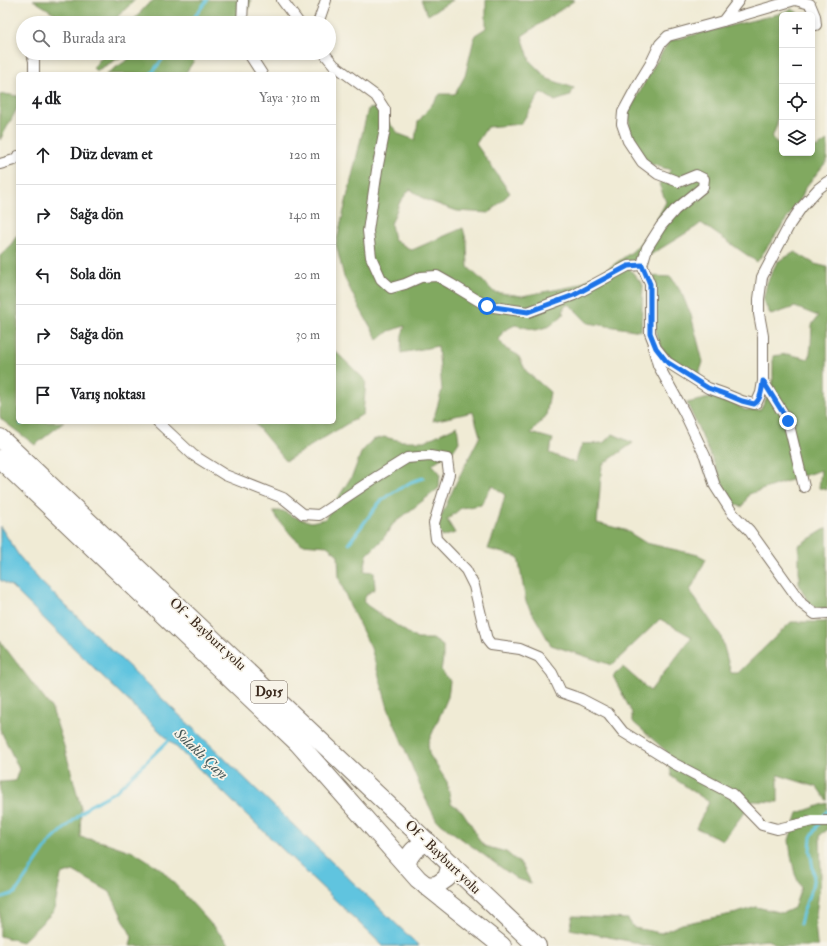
<!DOCTYPE html>
<html lang="tr">
<head>
<meta charset="utf-8">
<style>
	body { margin:0; font-family:"IM FELL Double Pica",serif; background:#f6f6f6; color:#202124 }
	.controls { position:absolute; right:12px; top:12px; display:grid; overflow:hidden; border-radius:6px; box-shadow:0 2px 6px #0003 }
	.controls button { width:36px; height:36px; display:grid; place-items:center; padding:0; border:0; border-bottom:1px solid #e0e0e0; background:#fff; color:#202124; font:20px sans-serif }
	.stop { position:absolute; width:12px; height:12px; margin:-9px; border:3px solid #1a73e8; border-radius:50%; background:#fff }
	.stop.end { background:#1a73e8; border-color:#fff; box-shadow:0 1px 4px #0008 }
	.list { margin:0; padding:0; list-style:none }
	h2 { display:flex; justify-content:space-between; align-items:center; height:52px; margin:0; padding:0 16px; font-size:17px }
	h2 small { font-size:13px; font-weight:400; color:#757577 }
	.list li { display:grid; grid-template-columns:26px 1fr auto; gap:12px; align-items:center; box-sizing:border-box; height:60px; padding:0 16px; border-top:1px solid #e0e0e0 }
	.list b { display:block; font-size:15px; white-space:nowrap }
	.list em { font-size:13px; font-style:normal; color:#757577 }
	.icon { flex:none; width:22px; height:22px; fill:none; stroke:currentColor; stroke-width:2; stroke-linecap:round; stroke-linejoin:round }
	.map { position:relative; flex:none; width:827px; height:946px; overflow:hidden }
	.search { position:absolute; background:#fff; box-shadow:0 2px 6px #0003; left:16px; top:16px; width:320px; height:44px; display:flex; align-items:center; gap:10px; box-sizing:border-box; padding:0 14px; border-radius:22px; color:#757577; font-size:15px }
	.panel { position:absolute; background:#fff; box-shadow:0 2px 6px #0003; left:16px; top:72px; width:320px; height:352px; border-radius:6px }
	.map>svg:first-child { display:block }
	.forest { fill:#81a960; stroke:#5e6a3f }
	.water { fill:#61c4df; stroke:#4e777e }
	.lines { fill:none; stroke-linecap:round; stroke-linejoin:round }
	.stream { stroke:#61c4df; stroke-width:3 }
	.street-casing { stroke:#7a6e5e; stroke-width:12 }
	.highway-casing { stroke:#7a6e5e; stroke-width:20 }
	.street { stroke:#fff; stroke-width:10 }
	.highway { stroke:#fff; stroke-width:18 }
	.route { stroke:#1a73e8; stroke-width:5 }
	.labels { text-anchor:middle; dominant-baseline:central; stroke-width:3.5; stroke-linejoin:round; paint-order:stroke }
	.shield { fill:#f7f3e8; stroke:#73665b; stroke-width:1 }
	.shield-label { font-size:13px; font-weight:bold; fill:#3b2a1e }
	.street-label { font-size:14px; fill:#3b2a1e; stroke:#f7f3e8 }
	.water-label { font-size:15px; font-style:italic; fill:#465858; stroke:#f7f3e8 }
</style>
</head>
<body>
<div class="map">
<svg width="827" height="946" viewBox="0 0 827 946">
	<rect width="100%" height="100%" fill="#f7f3e8"/>
	<filter id="ink" filterUnits="userSpaceOnUse"><feTurbulence type="fractalNoise" baseFrequency=".025" numOctaves="2"/><feDisplacementMap in="SourceGraphic" scale="8" xChannelSelector="R" yChannelSelector="G"/><feConvolveMatrix kernelMatrix="1 2 1 2 8 2 1 2 1" color-interpolation-filters="sRGB"/></filter>
	<filter id="wash" filterUnits="userSpaceOnUse"><feTurbulence type="fractalNoise" baseFrequency=".012" numOctaves="4" result="noise"/><feDisplacementMap in="SourceGraphic" scale="16" xChannelSelector="R" yChannelSelector="G"/><feGaussianBlur stdDeviation="0.9" result="paint"/><feColorMatrix in="noise" values="0 0 0 0 0 0 0 0 0 0 0 0 0 0 0 0 0 1.4 0 .05"/><feComposite in="paint" operator="in"/></filter>
	<g filter="url(#wash)">
		<rect width="100%" height="100%" fill="#f0ebd5"/>
		<g class="forest">
			<path d="M33 0H135L118 16 114 23H70Z"/>
			<path d="M154 0H251L249 8 231 21 217 15 211 23H131L147 5Z"/>
			<path d="M421 0H453L428 15Z"/>
			<path d="M486 0H575L522 36 530 61 548 79 574 88 570 96 555 101 541 92 521 124 487 127 476 144 510 193 489 213 457 211 426 200 410 189 400 202 391 224 394 240 412 250 463 228 467 243 468 267 494 292 522 296 575 286 606 270 633 251 652 229 666 202 659 184 671 170 647 163 631 139 628 113 651 71 669 41 778 14 792 9 798 13 796 15H782V52L778 76 780 98 777 124 772 138 782 147V153H812V148L818 147 827 141V161L805 188 802 197 757 262 701 223 696 227 629 268 643 285 641 331 588 323 569 304 564 307 563 315 550 326 536 330 515 325 503 331 499 340 506 349 518 355 526 371 550 392 546 416 531 433 553 439 549 453 575 463 582 444 603 443 613 434 633 443 602 465 597 523 625 530 646 543 698 555 706 559 690 591 721 636 731 673H738L791 622H825L827 620V801L817 787 778 775V802L753 801 723 840 696 828 709 802 672 777 666 751 632 721V713L613 676 623 667 650 691 692 637 660 619 612 665 551 645 526 602 518 557 488 549 498 522 505 495 492 485 481 505 461 508 447 520 455 533 442 537 437 525 456 483 480 436 473 412 433 421 442 390 438 346 401 353 402 335 405 326 389 331 378 340 358 305 344 277 336 244 368 109 376 108 399 134 415 140 418 122 440 94H455L465 76 475 35 486 28Z"/>
			<path d="M105 53H128L96 71 93 68Z"/>
			<path d="M140 53H197L193 62 185 74H106L132 57Z"/>
			<path d="M4 94 18 96V107L0 140V95Z"/>
			<path d="M18 234V422H64L35 445 2 420 0 417V256L10 246Z"/>
			<path d="M795 252 815 264 827 267V490L819 488 821 470 749 494 742 507 730 502 718 472 687 403 714 397 727 399 745 410H760L766 400 773 383V356L787 354 809 359 811 346 812 325 818 316 795 307 771 315 763 301 767 283 777 262Z"/>
			<path d="M653 276 671 277 681 292 691 315 703 362 698 377 665 353 657 340 653 299Z"/>
			<path d="M334 350 366 381 363 414 286 461 255 424 258 422H334Z"/>
			<path d="M457 426 459 442 453 451 432 464 440 473 439 488 393 524 382 540 367 555 364 571 374 572 375 589 367 594 363 601 368 606 417 639H433L443 646V659L441 670 450 681 448 697 428 743 429 754 447 782 451 803 462 811 472 826 479 840 484 846 506 852 522 865 531 883 517 879 437 821 424 796 388 708 371 648 350 606 339 578 338 555 327 546 302 544 294 538 279 521 273 511H283L292 516 311 522 325 519 353 474 361 453 372 440 384 437 402 441H425Z"/>
			<path d="M827 528V608H815L808 602 799 584V545Z"/>
			<path d="M0 641 52 709 64 746 81 808 80 837 107 843 136 853 161 869 231 946H130L132 937 110 892 73 871 61 875 54 911 22 942 0 936V782L15 781 19 769 0 729Z"/>
			<path d="M827 803V830L820 835 821 876 815 922 817 944 819 946H781L767 940 718 946H645L633 942 570 929 573 916 628 919 634 928 661 933 682 924 737 913 756 907 783 913 794 908 801 888 795 874 791 856 789 840 798 813Z"/>
		</g>
		<path class="water" d="M0 526 19 556 40 581 419 946H383L93 667 11 586 0 580Z"/>
		<g class="lines">
			<g class="stream">
				<path d="M190 23 207 0"/>
				<path d="M151 74 167 53"/>
				<path d="M21 424 23 422"/>
				<path d="M349 543 379 503 389 495 411 482 423 478"/>
				<path d="M822 819 827 811"/>
				<path d="M0 898 15 893 50 842 89 806 116 791 171 738"/>
				<path d="M800 924 803 912 812 887 814 875 810 850 811 837 819 824"/>
			</g>
		</g>
	</g>
	<g filter="url(#ink)">
		<g class="lines">
			<g class="street-casing">
				<g id="street">
					<path d="M282 0 299 23"/>
					<path d="M739 0 723 21 668 36 660 44 651 63 637 86 623 112 622 124 628 141 642 162 658 174 679 182 696 175 704 179 703 187 675 210 661 226 647 248 642 265 650 284V333L656 348 667 362 708 388 725 394 742 401 754 404 757 402 761 393 763 381V336L759 314V299L762 277 790 224 801 208 818 189 827 182"/>
					<path d="M723 21 795 0 810 4 815 16 816 25"/>
					<path d="M242 23 243 0"/>
					<path d="M318 23 326 0"/>
					<path d="M32 53 34 61V74"/>
					<path d="M249 53 251 57 262 74"/>
					<path d="M324 53 334 65 376 96 385 110V129L377 170 368 231 371 257 381 279 391 288 405 284 421 277 437 276 451 284 487 306 528 312 574 295 628 266 642 265"/>
					<path d="M0 164 14 160 18 156"/>
					<path d="M653 347 658 365 684 412 705 456 715 486 733 514 749 530 802 604 815 614 827 613"/>
					<path d="M763 381 788 421 804 487"/>
					<path d="M158 422 193 455 225 475 283 498 303 514 319 515 378 476 407 458 430 456 447 459 449 474 434 523 436 539 466 570 474 586 487 640 491 645 520 649 539 657 552 673 561 692 581 699 608 713 623 732 673 763 732 794 762 825 777 829 813 821H827"/>
				</g>
			</g>
			<g class="highway-casing">
				<g id="highway">
					<path d="M0 438 537 946"/>
					<path d="M0 459 298 743 418 879 502 946"/>
					<path d="M406 865C409 853 416 846 428 842"/>
					<path d="M426 886 437 885 447 878 451 864"/>
				</g>
			</g>
			<use href="#street" class="street"/>
			<use href="#highway" class="highway"/>
		</g>
	</g>
	<g class="lines" filter="url(#ink)">
		<path class="route" d="M487 306 528 312 574 295 628 266 642 265 650 284V333L656 348 667 362 708 388 725 394 742 401 754 404C761 400 762 389 763 381L788 421"/>
	</g>
	<g class="labels">
		<rect class="shield" x="251" y="681" width="36" height="22" rx="3"/>
		<g class="shield-label">
			<text x="269" y="692">D915</text>
		</g>
		<g class="street-label">
			<text transform="translate(208 634) rotate(43)">Of - Bayburt yolu</text>
			<text transform="translate(443 857) rotate(44)">Of - Bayburt yolu</text>
		</g>
		<g class="water-label">
			<text transform="translate(201 754) rotate(43)">Solaklı Çayı</text>
		</g>
	</g>
</svg>
<div class="controls">
<button>+</button>
<button>−</button>
<button><svg class="icon" aria-label="locate" viewBox="0 0 24 24"><circle cx="12" cy="12" r="6"/><path d="M12 2v4M12 18v4M2 12h4M18 12h4"/></svg></button>
<button><svg class="icon" aria-label="layers" viewBox="0 0 24 24"><path d="M12 4l9 5-9 5-9-5zM3 14l9 5 9-5"/></svg></button>
</div>
<div class="stop" style="left:487px;top:306px"></div>
<div class="stop end" style="left:788px;top:421px"></div>
<div class="search"><svg class="icon" aria-label="search" viewBox="0 0 24 24"><circle cx="10" cy="10" r="6"/><path d="M15 15l6 6"/></svg>Burada ara</div>
<section class="panel">
<h2>4 dk<small>Yaya · 310 m</small></h2>
<ul class="list">
<li><svg class="icon" aria-label="ahead" viewBox="0 0 24 24"><path d="M12 20V5M6 11l6-6 6 6"/></svg><div><b>Düz devam et</b></div><em>120 m</em></li>
<li><svg class="icon" aria-label="right" viewBox="0 0 24 24"><path d="M7 20v-9h11M14 6l5 5-5 5"/></svg><div><b>Sağa dön</b></div><em>140 m</em></li>
<li><svg class="icon" aria-label="left" viewBox="0 0 24 24"><path d="M17 20v-9H6M10 6l-5 5 5 5"/></svg><div><b>Sola dön</b></div><em>20 m</em></li>
<li><svg class="icon" aria-label="right" viewBox="0 0 24 24"><path d="M7 20v-9h11M14 6l5 5-5 5"/></svg><div><b>Sağa dön</b></div><em>30 m</em></li>
<li><svg class="icon" aria-label="arrive" viewBox="0 0 24 24"><path d="M6 21V4h12l-3 4 3 4H6"/></svg><div><b>Varış noktası</b></div></li>
</ul>
</section>
</div>
</body>
</html>
